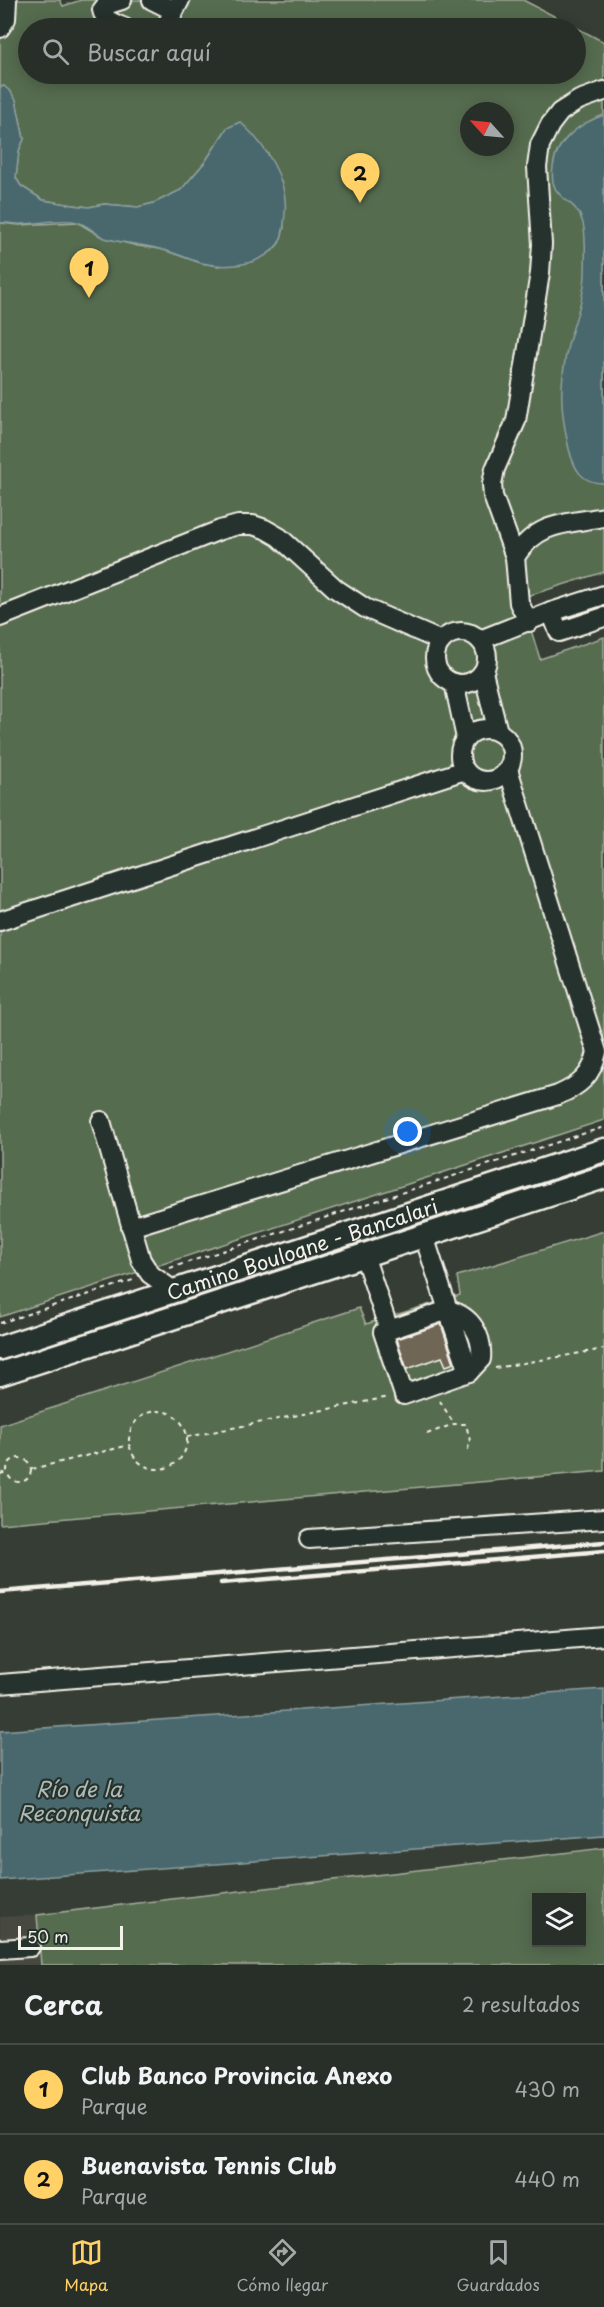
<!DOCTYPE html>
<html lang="es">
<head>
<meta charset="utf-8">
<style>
	body { margin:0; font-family:"Playpen Sans",sans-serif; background:#343a34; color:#f1f3f6 }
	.controls { position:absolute; right:18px; bottom:18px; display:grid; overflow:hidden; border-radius:0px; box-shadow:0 3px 15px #0003 }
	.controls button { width:54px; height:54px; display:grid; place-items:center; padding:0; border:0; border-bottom:2px solid #444a45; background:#282e28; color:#f1f3f6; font:30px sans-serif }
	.compass { position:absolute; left:460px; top:102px; width:54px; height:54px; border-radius:50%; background:#282e28; box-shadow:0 3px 15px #0003; rotate:297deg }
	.scale { position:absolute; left:18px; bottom:15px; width:105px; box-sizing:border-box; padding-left:6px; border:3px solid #f4f1e8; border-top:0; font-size:16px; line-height:21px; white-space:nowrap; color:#f4f1e8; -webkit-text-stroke:4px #26332d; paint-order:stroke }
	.you { position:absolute; left:408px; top:1132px; width:21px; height:21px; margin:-15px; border:4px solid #fff; border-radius:50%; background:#1a73e8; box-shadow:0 0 0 9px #1a73e833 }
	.badge { display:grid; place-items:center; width:39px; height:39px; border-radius:50%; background:#ffd166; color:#111; font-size:20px; font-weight:700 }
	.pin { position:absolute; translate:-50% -50px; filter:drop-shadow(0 2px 3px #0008) }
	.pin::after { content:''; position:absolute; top:32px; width:21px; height:18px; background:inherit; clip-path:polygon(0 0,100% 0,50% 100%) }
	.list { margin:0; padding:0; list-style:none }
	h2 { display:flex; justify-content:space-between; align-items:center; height:78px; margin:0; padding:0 24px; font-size:26px }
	h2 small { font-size:20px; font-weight:400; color:#a5a8a8 }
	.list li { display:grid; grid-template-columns:39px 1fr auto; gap:18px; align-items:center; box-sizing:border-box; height:90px; padding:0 24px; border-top:2px solid #444a45 }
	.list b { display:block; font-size:22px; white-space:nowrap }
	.list p { margin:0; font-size:20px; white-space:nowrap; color:#a5a8a8 }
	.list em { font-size:20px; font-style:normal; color:#a5a8a8 }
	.icon { flex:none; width:33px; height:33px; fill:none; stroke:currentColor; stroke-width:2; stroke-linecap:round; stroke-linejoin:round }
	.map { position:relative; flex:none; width:604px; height:1965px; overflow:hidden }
	.search { position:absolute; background:#282e28; box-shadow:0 3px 15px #0003; left:18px; right:18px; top:18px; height:66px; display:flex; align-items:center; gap:15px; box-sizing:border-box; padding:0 21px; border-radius:33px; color:#a5a8a8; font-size:22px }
	.sheet { height:258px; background:#282e28 }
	nav { display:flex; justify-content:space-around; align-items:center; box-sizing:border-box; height:84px; border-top:2px solid #444a45; background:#282e28; font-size:16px; color:#a5a8a8 }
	nav a { display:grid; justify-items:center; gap:3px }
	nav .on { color:#ffd166 }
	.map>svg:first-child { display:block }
	.built { fill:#46493f }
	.green { fill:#576c50; stroke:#a6ae9c; stroke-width:1.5; fill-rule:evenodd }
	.water { fill:#48686e; stroke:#8d9f9f; stroke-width:1.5 }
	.building { fill:#6f6657; stroke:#f4f1e8; stroke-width:1.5 }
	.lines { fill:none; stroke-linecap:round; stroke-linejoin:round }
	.minor-casing { stroke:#f4f1e8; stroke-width:22 }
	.major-casing { stroke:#f4f1e8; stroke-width:27 }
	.path { stroke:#f4f1e8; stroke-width:2; stroke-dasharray:4.5 4.5; stroke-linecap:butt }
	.minor { stroke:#26332d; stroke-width:18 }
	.major { stroke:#26332d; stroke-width:22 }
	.rail { stroke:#f4f1e8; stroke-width:4.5 }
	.labels { text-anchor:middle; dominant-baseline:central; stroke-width:4.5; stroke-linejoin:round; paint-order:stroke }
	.street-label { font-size:20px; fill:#f4f1e8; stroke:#26332d }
	.water-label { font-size:21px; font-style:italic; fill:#afbab7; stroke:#26332d }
</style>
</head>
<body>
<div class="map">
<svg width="604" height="1965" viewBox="0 0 604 1965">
	<rect width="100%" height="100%" fill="#353d35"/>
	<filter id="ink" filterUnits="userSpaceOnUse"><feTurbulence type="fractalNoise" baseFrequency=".0167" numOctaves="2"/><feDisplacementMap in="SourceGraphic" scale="12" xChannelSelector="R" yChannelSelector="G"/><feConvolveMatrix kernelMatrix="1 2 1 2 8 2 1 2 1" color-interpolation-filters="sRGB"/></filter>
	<g filter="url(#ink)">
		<path class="built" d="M37 1915 41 1965H0V1917Z"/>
		<g class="green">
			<path d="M0 0H60L63 6 81 0H523L604 42V572L521 598 540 659 604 637V1120L0 1317V223L19 225 77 222 102 237 138 246 161 249 201 263 219 266 272 251 279 243 284 228 269 155 263 148 227 128 205 162 181 190 154 203 138 207 104 204 89 207 73 205 43 200 21 186 16 178 19 151 24 139 16 100 4 86 0 87ZM28 28H576V74H28ZM469 111H505V147H469Z"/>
			<path d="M604 1231V1471L0 1524V1425L359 1308 366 1324 460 1295 457 1276Z"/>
			<path d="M352 1245 356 1249 0 1369V1356Z"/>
			<path d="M604 1848V1965H41L37 1915ZM536 1898H582V1942H536Z"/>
		</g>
		<g class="water">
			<path d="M4 86 11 92 16 100 24 139 19 151 16 178 21 186 43 200 73 205 89 207 104 204 138 207 154 203 181 190 205 162 227 128 240 122C264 143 289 180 285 213 284 223 284 236 278 244 262 266 226 269 202 263 189 260 177 253 163 250 144 244 124 244 105 238 95 234 88 225 77 222 60 218 40 224 23 224 15 225 8 222 0 223V87Z"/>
			<path d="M604 115V483C582 484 574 469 569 449 560 410 559 385 568 345 574 322 584 299 585 274 585 260 587 233 582 220 574 196 548 201 553 167 556 140 580 123 604 115Z"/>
			<path d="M604 1689V1835L0 1880V1731Z"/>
		</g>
		<path class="building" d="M441 1324 454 1363 446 1366 442 1357 407 1369 397 1339Z"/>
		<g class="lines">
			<g class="minor-casing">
				<g id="minor">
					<path d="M122 0 106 5 102 10C104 21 116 24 125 28"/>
					<path d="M152 0 174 11"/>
					<path d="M0 28 6 19 7 0"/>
					<path d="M165 28 180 0"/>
					<path d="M515 557C538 521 566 524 604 517"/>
					<path d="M551 612 559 632 604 617"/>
					<path d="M0 617 220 530 238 525H253L265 529 279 537 336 589 365 608 441 641"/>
					<path d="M529 622 519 603 515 557 493 496 492 484 495 469 516 421 540 273 542 244 537 167 540 145 550 125 560 112 579 100 604 91"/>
					<circle cx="461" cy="658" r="26"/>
					<path d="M480 640 551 612 604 595"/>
					<path d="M483 672 498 732"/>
					<path d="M454 683 466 738"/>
					<circle cx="486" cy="755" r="26"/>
					<path d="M0 921 465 770"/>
					<path d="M101 1121 141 1260 150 1274 174 1291"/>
					<path d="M131 1227 558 1095C579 1086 592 1076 597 1052L508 769"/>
					<path d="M424 1236 448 1310C472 1316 483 1336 481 1359L469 1372"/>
					<path d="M364 1255 389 1330 448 1310 469 1372 404 1395 383 1332 389 1330"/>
					<path d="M309 1539 604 1519"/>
					<path d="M0 1684 604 1636"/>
					<path d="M0 1949 30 1947"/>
				</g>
			</g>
			<g class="major-casing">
				<g id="major">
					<path id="s1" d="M0 1348 604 1150"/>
					<path d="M0 1374 604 1177"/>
				</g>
			</g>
			<g class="path">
				<path d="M170 1268 604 1127"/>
				<path d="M0 1323 133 1280"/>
				<path d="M495 1368 604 1349"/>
				<path d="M440 1401 454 1424"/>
				<circle cx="158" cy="1440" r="29"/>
				<path d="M427 1434 454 1424H466L470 1441 467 1453"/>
				<path d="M187 1437 389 1397"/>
				<circle cx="19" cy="1470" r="12"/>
				<path d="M32 1469 130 1445"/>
				<path d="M0 1474 7 1472"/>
			</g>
			<use href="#minor" class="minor"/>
			<use href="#major" class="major"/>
			<g class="rail">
				<path d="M221 1583 604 1551"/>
				<path d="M0 1592 604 1542"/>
			</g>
		</g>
	</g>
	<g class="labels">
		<g class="street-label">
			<text stroke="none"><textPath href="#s1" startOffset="318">Camino Boulogne - Bancalari</textPath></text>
		</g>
		<g class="water-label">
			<text x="79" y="1788">Río de la<tspan x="79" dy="24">Reconquista</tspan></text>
		</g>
	</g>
</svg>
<div class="controls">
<button><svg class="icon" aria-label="layers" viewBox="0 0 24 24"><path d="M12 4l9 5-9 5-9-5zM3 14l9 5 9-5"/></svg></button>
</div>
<svg class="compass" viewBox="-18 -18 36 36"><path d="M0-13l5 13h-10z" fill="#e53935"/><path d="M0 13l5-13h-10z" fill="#a5a8a8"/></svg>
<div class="scale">50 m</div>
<div class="you"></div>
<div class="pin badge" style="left:89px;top:298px">1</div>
<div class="pin badge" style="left:360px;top:203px">2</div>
<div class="search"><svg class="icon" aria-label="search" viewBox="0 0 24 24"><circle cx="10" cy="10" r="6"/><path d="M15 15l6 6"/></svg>Buscar aquí</div>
</div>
<section class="sheet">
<h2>Cerca<small>2 resultados</small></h2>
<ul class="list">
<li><span class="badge">1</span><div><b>Club Banco Provincia Anexo</b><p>Parque</p></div><em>430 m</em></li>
<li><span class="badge">2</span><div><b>Buenavista Tennis Club</b><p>Parque</p></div><em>440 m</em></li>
</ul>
</section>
<nav>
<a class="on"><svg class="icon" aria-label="map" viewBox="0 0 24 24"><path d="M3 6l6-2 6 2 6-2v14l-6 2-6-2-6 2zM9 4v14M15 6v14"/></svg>Mapa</a>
<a><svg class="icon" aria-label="directions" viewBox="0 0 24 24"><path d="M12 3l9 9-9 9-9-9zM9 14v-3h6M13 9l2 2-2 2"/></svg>Cómo llegar</a>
<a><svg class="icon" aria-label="saved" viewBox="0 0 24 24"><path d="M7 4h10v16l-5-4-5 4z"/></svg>Guardados</a>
</nav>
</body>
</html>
